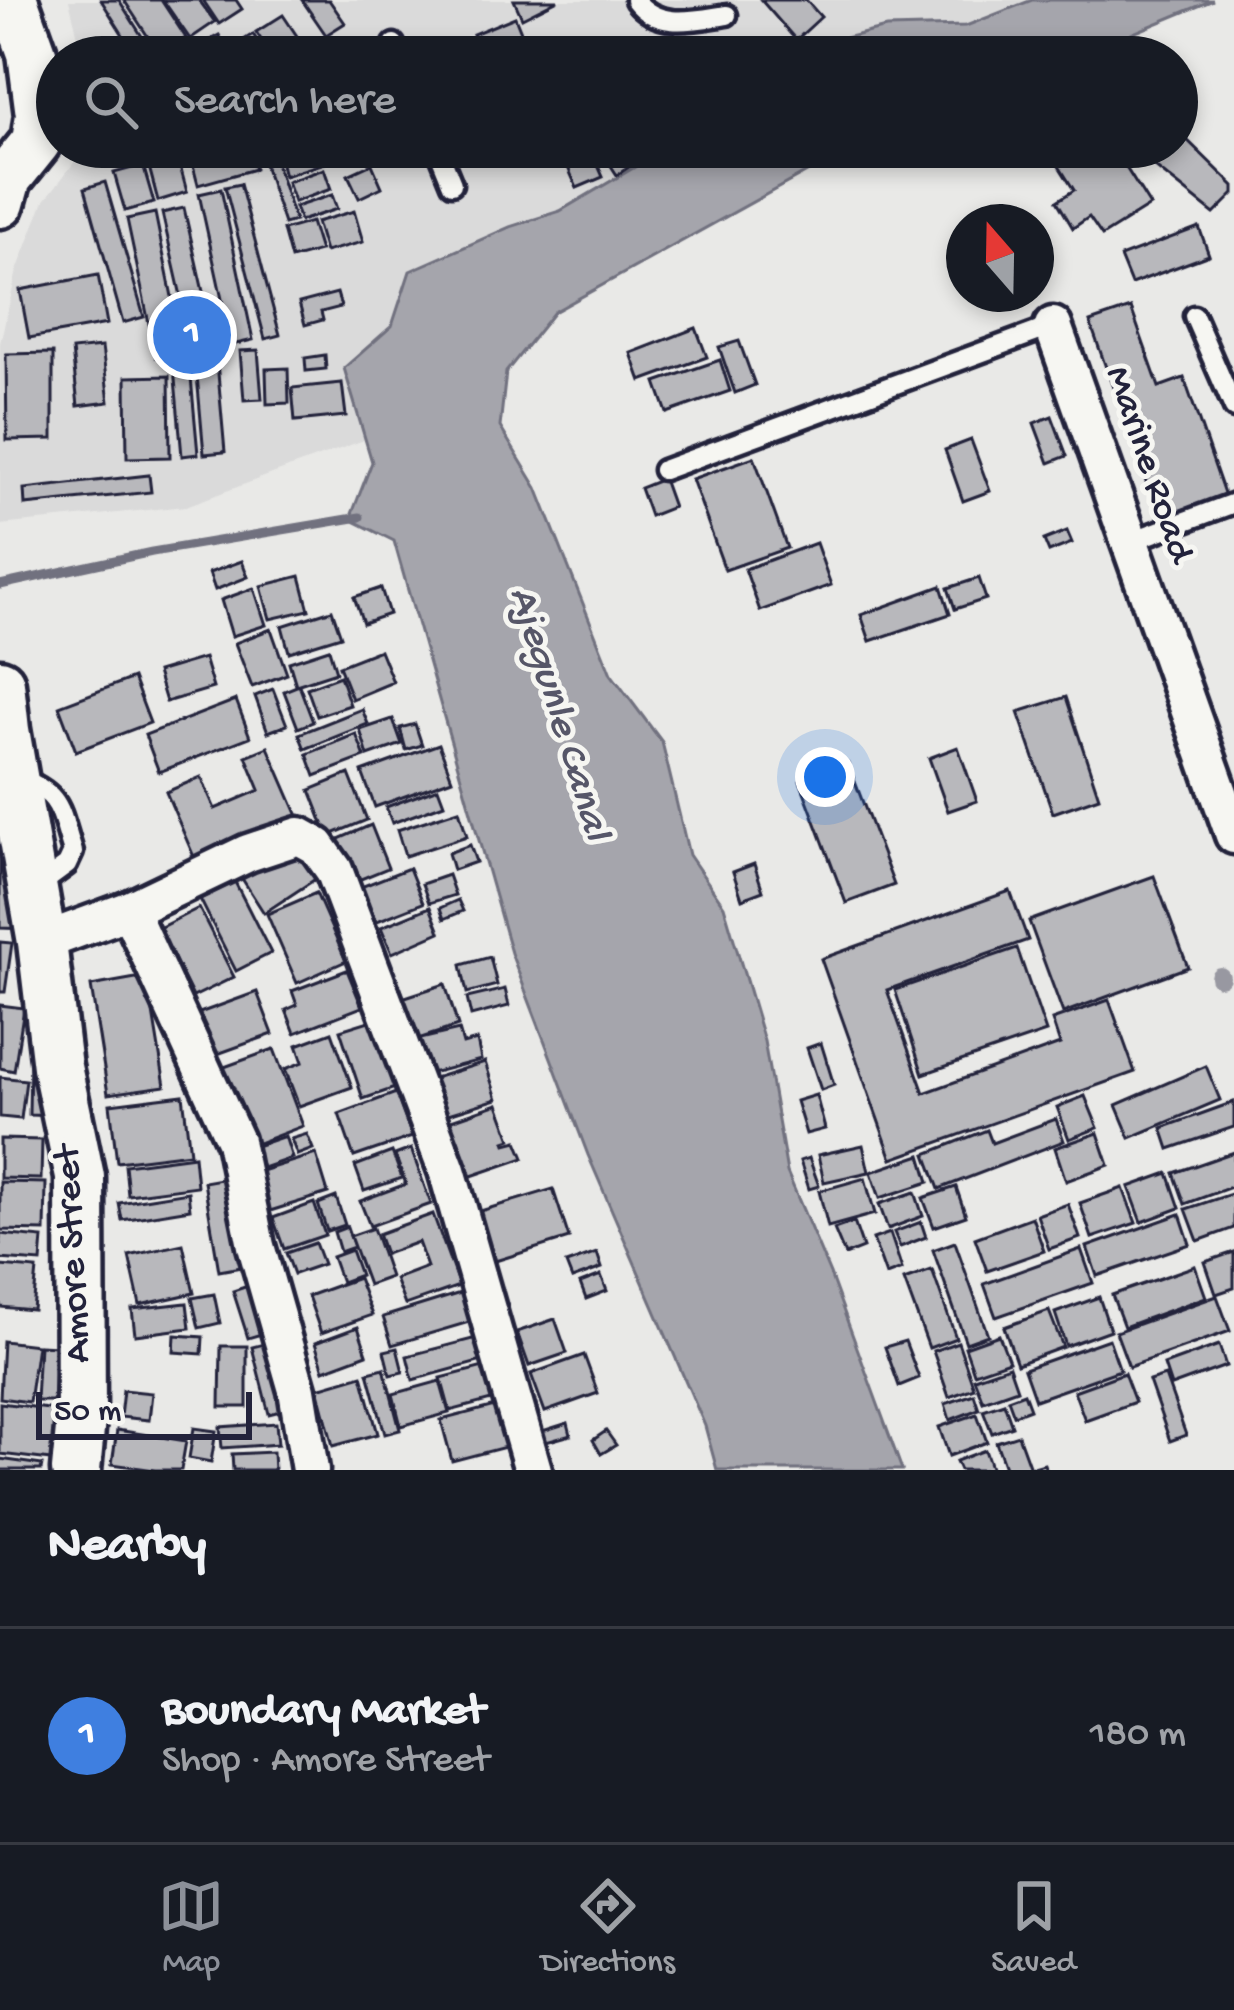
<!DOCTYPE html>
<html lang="en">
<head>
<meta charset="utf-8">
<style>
	body { margin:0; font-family:"Gochi Hand",sans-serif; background:#20242c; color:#f1f3f6 }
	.compass { position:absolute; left:946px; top:204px; width:108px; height:108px; border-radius:50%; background:#171b24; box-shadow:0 6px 18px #0003; rotate:340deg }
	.scale { position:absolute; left:36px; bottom:30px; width:216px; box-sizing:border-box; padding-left:12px; border:6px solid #22223b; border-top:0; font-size:33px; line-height:42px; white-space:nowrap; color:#22223b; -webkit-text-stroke:9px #f6f6f2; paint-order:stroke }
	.you { position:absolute; left:825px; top:777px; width:42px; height:42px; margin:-30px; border:9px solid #fff; border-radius:50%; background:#1a73e8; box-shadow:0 0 0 18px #1a73e833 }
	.badge { display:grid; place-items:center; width:78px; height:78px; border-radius:50%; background:#8c9099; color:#fff; font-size:39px; font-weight:700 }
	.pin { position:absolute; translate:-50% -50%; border:6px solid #fff; box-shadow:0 3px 12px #0006 }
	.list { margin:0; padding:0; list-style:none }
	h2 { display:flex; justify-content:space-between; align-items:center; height:156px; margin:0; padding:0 48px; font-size:51px }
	h2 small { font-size:39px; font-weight:400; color:#9ea1a6 }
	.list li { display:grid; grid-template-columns:78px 1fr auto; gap:36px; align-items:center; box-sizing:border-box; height:216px; padding:0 48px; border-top:3px solid #363941 }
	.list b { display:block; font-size:45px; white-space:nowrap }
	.list p { margin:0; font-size:39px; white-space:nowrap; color:#9ea1a6 }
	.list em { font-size:39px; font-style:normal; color:#9ea1a6 }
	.icon { flex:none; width:66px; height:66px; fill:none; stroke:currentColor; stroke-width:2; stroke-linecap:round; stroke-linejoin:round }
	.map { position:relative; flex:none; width:1234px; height:1470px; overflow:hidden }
	.search { position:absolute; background:#171b24; box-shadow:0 6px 18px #0003; left:36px; right:36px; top:36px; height:132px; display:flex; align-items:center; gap:30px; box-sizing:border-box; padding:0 42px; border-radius:66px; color:#9ea1a6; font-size:45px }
	.sheet { height:372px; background:#171b24 }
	nav { display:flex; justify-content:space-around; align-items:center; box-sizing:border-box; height:168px; border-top:3px solid #363941; background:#171b24; font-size:33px; color:#9ea1a6 }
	nav a { display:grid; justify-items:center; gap:6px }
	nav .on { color:#8c9099 }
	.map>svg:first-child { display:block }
	.built { fill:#dadada }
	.water { fill:#a5a5ac; stroke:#71717f; stroke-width:3 }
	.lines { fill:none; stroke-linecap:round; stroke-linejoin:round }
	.stream { stroke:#71717f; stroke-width:9 }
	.building { fill:#b8b8bc; stroke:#22223b; stroke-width:3 }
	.service-casing { stroke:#22223b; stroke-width:27 }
	.minor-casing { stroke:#22223b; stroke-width:45 }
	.secondary-casing { stroke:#22223b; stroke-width:57 }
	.service { stroke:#f6f6f2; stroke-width:18 }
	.minor { stroke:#f6f6f2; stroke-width:36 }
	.secondary { stroke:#f6f6f2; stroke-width:48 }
	.tree { fill:#9898a1 }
	.labels { text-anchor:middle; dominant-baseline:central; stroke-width:10; stroke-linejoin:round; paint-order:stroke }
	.street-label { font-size:39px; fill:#22223b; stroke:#f6f6f2 }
	.water-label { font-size:42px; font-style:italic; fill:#565668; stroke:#f6f6f2 }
</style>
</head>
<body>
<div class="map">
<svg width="1234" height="1470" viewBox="0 0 1234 1470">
	<rect width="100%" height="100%" fill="#e9e9e7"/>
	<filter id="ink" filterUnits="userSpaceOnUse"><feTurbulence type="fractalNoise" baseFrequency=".00833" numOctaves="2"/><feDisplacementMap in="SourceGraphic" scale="24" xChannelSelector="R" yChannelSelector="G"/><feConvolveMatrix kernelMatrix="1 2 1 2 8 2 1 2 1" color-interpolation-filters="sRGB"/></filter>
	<g filter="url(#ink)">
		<g class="built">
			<path d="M69 0H1032L966 26 886 28 804 48 792 57H83Z"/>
			<path d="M86 147H669L560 211 510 227 410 271 392 326 344 368 364 440 186 506 0 525V343L17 271 43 203Z"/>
		</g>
		<g class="water">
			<path d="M1032 0H1213L1076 57H792L804 48 886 28 966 26Z"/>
			<path d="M669 147H852L554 312 506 372 500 427 537 488 611 674 662 742 689 855 724 906 764 1041 787 1172 830 1274 902 1470H717L705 1426 588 1155 511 953 394 541 350 519 372 462 344 368 392 326 410 271 510 227 560 211Z"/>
		</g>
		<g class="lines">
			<path class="stream" d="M0 585 152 552 360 517"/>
		</g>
		<g class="building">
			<path d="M101 0H119L155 57H137Z"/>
			<path d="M124 0H161L186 38 160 55Z"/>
			<path d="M163 0H199L215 22 190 39Z"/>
			<path d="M203 0H236L242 9 219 24Z"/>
			<path d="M302 0H329L345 23 326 35Z"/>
			<path d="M514 0H558L522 18Z"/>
			<path d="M761 0H806L821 17 796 40Z"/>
			<path d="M283 15 311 57H273L256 32Z"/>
			<path d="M515 17 527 47 503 57H482L473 34Z"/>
			<path d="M253 34 267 57H239L233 47Z"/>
			<path d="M219 35 232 57H208L201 45Z"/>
			<path d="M1177 130 1234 186V194L1214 214 1130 147H1177Z"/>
			<path d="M140 147H153L156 156 136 163 131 150Z"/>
			<path d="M201 147H249L255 169 198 185 189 150Z"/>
			<path d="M308 147H321L325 163 284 176 279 156Z"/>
			<path d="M559 147H590L603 177 577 188Z"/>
			<path d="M616 147H659L617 175 604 155Z"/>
			<path d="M1047 147H1113L1150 206 1102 236 1089 217 1073 228 1057 201 1074 190Z"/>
			<path d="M177 155 187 192 158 201 148 163Z"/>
			<path d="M274 157 295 221 284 224 263 161Z"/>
			<path d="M372 164 382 187 359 198 348 175Z"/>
			<path d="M143 165 154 203 125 211 114 173Z"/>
			<path d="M324 169 331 189 294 202 287 182Z"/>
			<path d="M105 182 144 317 123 323 85 188Z"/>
			<path d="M240 184 280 335 265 339 225 187Z"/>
			<path d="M221 189 253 340 232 345 199 194Z"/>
			<path d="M332 195 337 209 300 221 295 207Z"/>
			<path d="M184 208 216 349 194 353 162 213Z"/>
			<path d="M354 211 363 242 325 252 316 222Z"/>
			<path d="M155 213 183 351 156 357 127 219Z"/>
			<path d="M311 222 320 251 291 259 283 230Z"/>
			<path d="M1199 227 1209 255 1131 284 1120 257Z"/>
			<path d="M98 275 107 324 29 338 20 290Z"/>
			<path d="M337 293 341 307 321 312 323 320 305 325 299 303Z"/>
			<path d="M1131 308 1159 387 1184 378 1225 496 1159 519 1090 322Z"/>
			<path d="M696 328 707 357 641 381 631 353Z"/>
			<path d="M739 341 755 385 735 393 719 347Z"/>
			<path d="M102 347 109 402 78 406 72 350Z"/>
			<path d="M258 350 262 399 244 400 240 351Z"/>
			<path d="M53 353V439L7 440 6 354Z"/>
			<path d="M325 355 326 369 306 371 305 358Z"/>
			<path d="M720 360 730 391 667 413 656 382Z"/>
			<path d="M217 362 225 452 204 454 196 364Z"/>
			<path d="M190 367 198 454 182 456 174 368Z"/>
			<path d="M288 368 289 403 267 404 266 369Z"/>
			<path d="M169 376 170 457 127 458 126 377Z"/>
			<path d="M342 383 346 416 295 421 292 388Z"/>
			<path d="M1052 416 1067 456 1049 463 1034 423Z"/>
			<path d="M971 440 990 491 963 501 945 450Z"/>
			<path d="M754 457 787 548 725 570 692 479Z"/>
			<path d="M149 475 151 492 25 505 24 489Z"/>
			<path d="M663 479 673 507 650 516 640 488Z"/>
			<path d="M1067 531 1072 543 1049 552 1044 540Z"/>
			<path d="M816 543 831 585 760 611 745 569Z"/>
			<path d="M242 561 248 577 215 590 209 573Z"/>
			<path d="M300 576 309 610 270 619 261 586Z"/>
			<path d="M979 578 986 599 955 609 948 588Z"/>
			<path d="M941 586 950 614 870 641 861 615Z"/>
			<path d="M254 588 266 625 232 636 221 600Z"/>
			<path d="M381 588 389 614 363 623 354 597Z"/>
			<path d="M332 610 341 636 289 652 282 626Z"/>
			<path d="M271 629 287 674 252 687 235 643Z"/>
			<path d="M329 649 336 672 296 685 289 662Z"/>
			<path d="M380 650 393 682 352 699 339 666Z"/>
			<path d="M204 658 213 688 166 702 157 672Z"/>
			<path d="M340 676 350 705 317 716 307 688Z"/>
			<path d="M133 678 150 723 76 751 59 706Z"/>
			<path d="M299 685 313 722 298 728 284 691Z"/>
			<path d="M273 689 287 725 268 732 255 696Z"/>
			<path d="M1066 697 1099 797 1053 813 1018 712Z"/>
			<path d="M236 700 250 737 159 772 145 735Z"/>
			<path d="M362 709 368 724 305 749 299 734Z"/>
			<path d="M393 719 402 744 368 756 360 730Z"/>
			<path d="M415 724 422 745 406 750 400 728Z"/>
			<path d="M356 734 365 757 315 776 307 754Z"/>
			<path d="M439 744 452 779 375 807 362 772Z"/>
			<path d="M268 747 301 823 198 866 166 792 201 777 215 809 260 790 246 756Z"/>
			<path d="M958 747 977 801 948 811 929 758Z"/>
			<path d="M848 763 894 885 846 903 800 781Z"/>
			<path d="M349 774 367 820 328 836 310 790Z"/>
			<path d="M438 788 444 804 392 823 386 807Z"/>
			<path d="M0 807 27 929 0 928Z"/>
			<path d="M459 810 467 836 405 856 397 830Z"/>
			<path d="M371 825 388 868 351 883 334 841Z"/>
			<path d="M297 841 320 876 264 913 241 877Z"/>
			<path d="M470 845 476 862 453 870 448 853Z"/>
			<path d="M754 864 763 891 742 899 733 872Z"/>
			<path d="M409 868 423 903 367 925 353 890Z"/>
			<path d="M448 875 455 895 429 903 422 884Z"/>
			<path d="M1154 876 1188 967 1063 1013 1029 921Z"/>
			<path d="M235 882 271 953 236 971 200 899Z"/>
			<path d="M1010 891 1028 940 887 990 924 1093 1060 1044 1052 1020 1109 1000 1135 1072 892 1159 821 959Z"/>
			<path d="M316 893 346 961 297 983 267 914Z"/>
			<path d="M458 900 463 911 444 919 440 908Z"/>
			<path d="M430 907 440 932 392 953 381 927Z"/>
			<path d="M199 908 234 977 193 997 159 928Z"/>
			<path d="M0 942 12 943 5 992H0Z"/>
			<path d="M1017 948 1046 1032 923 1074 895 990Z"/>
			<path d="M490 957 497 985 467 993 461 965Z"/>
			<path d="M347 970 362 1007 295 1033 286 1010 297 1005 292 991Z"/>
			<path d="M147 976 165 1086 108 1094 91 986Z"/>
			<path d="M445 984 458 1026 409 1042 396 1000Z"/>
			<path d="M505 989 509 1006 471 1016 467 998Z"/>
			<path d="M257 992 273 1034 209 1057 194 1015Z"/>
			<path d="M0 1005 24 1008 14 1071 0 1068Z"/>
			<path d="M372 1020 395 1088 363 1099 340 1030Z"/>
			<path d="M459 1030 463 1044 477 1040 481 1060 420 1076 412 1041Z"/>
			<path d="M332 1032 352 1087 299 1106 285 1069 303 1062 297 1045Z"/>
			<path d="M821 1043 834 1085 821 1090 807 1048Z"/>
			<path d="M274 1049 303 1126 245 1148 216 1070Z"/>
			<path d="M30 1058H41L58 1116 29 1115Z"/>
			<path d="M485 1062 497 1099 445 1115 434 1078Z"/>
			<path d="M1206 1066 1220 1100 1130 1138 1116 1105Z"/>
			<path d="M0 1077 26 1080 21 1119 0 1117Z"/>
			<path d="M396 1093 412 1137 354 1157 339 1114Z"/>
			<path d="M183 1095 190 1153 117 1162 110 1104Z"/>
			<path d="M816 1095 825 1129 806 1134 796 1101Z"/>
			<path d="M1085 1096 1098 1128 1069 1139 1057 1107Z"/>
			<path d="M1234 1102V1127L1169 1149 1162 1128Z"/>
			<path d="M498 1104 511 1139 505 1141 506 1144 517 1141 524 1158 454 1182 434 1126Z"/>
			<path d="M1056 1119 1064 1141 939 1189 926 1154 987 1130 992 1143Z"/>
			<path d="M1098 1133 1109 1165 1066 1181 1055 1148Z"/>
			<path d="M307 1134 313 1149 297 1155 291 1139Z"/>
			<path d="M285 1136 292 1158 257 1170 250 1148Z"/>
			<path d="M0 1139 42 1140 41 1179 0 1178Z"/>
			<path d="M863 1145 869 1172 824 1182 818 1155Z"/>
			<path d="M411 1149 431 1204 370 1226 360 1201 406 1184 395 1155Z"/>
			<path d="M392 1152 402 1178 364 1191 355 1166Z"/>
			<path d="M1234 1152V1186L1185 1204 1174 1173Z"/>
			<path d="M316 1154 328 1193 270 1211 258 1172Z"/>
			<path d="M921 1155 929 1182 880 1198 871 1172Z"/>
			<path d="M194 1156 197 1186 128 1195 125 1165Z"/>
			<path d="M809 1158 819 1186 809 1189 800 1161Z"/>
			<path d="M1168 1173 1180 1208 1142 1222 1129 1187Z"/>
			<path d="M232 1177 247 1266 219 1271 204 1182Z"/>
			<path d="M865 1178 875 1214 828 1227 819 1191Z"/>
			<path d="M0 1182 46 1183 45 1231 0 1230Z"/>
			<path d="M956 1187 966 1216 934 1227 923 1198Z"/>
			<path d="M1123 1188 1136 1223 1092 1238 1080 1203Z"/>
			<path d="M553 1189 569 1238 492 1262 477 1212Z"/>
			<path d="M188 1192 190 1209 122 1220 119 1203Z"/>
			<path d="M915 1192 923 1216 888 1229 879 1204Z"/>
			<path d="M1234 1193V1228L1198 1241 1186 1209Z"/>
			<path d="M336 1197 345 1225 327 1231 318 1204Z"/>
			<path d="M314 1203 325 1235 284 1249 273 1218Z"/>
			<path d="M1068 1204 1080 1238 1049 1249 1037 1215Z"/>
			<path d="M433 1214 459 1286 405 1305 395 1279 427 1267 418 1242 385 1254 378 1234Z"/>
			<path d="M1180 1214 1190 1244 1097 1276 1087 1247Z"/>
			<path d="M1032 1217 1044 1251 987 1271 975 1238Z"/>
			<path d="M854 1222 863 1248 845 1255 834 1229Z"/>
			<path d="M921 1222 926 1237 900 1247 894 1232Z"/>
			<path d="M347 1227 354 1247 340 1252 334 1232Z"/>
			<path d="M373 1228 390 1277 368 1285 350 1236Z"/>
			<path d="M890 1233 902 1269 886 1275 873 1239Z"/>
			<path d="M0 1234 43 1238 41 1262 0 1259Z"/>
			<path d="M955 1242 988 1335 966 1343 933 1250Z"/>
			<path d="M315 1243 323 1264 294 1274 286 1253Z"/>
			<path d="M183 1244 194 1293 140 1305 129 1256Z"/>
			<path d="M1081 1249 1093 1283 996 1317 984 1284Z"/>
			<path d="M351 1250 360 1275 341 1282 332 1257Z"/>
			<path d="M1234 1252V1288L1216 1294 1205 1262Z"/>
			<path d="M597 1253 602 1268 572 1279 566 1264Z"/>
			<path d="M0 1266 37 1269 33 1310 0 1307Z"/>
			<path d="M1195 1266 1206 1297 1124 1327 1112 1295Z"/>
			<path d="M932 1270 956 1338 929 1348 904 1280Z"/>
			<path d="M601 1275 607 1291 586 1299 580 1283Z"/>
			<path d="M358 1278 372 1315 321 1333 308 1296Z"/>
			<path d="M260 1282 275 1330 248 1338 233 1291Z"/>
			<path d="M467 1291 476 1320 392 1345 383 1317Z"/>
			<path d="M214 1294 220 1323 199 1328 192 1298Z"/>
			<path d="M1217 1296 1230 1331 1129 1367 1116 1332Z"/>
			<path d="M1099 1297 1110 1330 1066 1346 1055 1313Z"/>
			<path d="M187 1303 190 1328 135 1335 132 1309Z"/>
			<path d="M1049 1311 1063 1347 1017 1364 1004 1327Z"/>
			<path d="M555 1319 567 1353 529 1366 517 1332Z"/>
			<path d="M358 1327 367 1354 324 1370 315 1343Z"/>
			<path d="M175 1335 203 1337 202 1354 174 1352Z"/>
			<path d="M999 1335 1009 1361 974 1373 965 1347Z"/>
			<path d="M480 1337 486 1360 413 1380 407 1356Z"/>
			<path d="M1109 1339 1120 1370 1035 1400 1024 1369Z"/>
			<path d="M3 1341 37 1345 29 1402 0 1398Z"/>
			<path d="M905 1341 919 1378 899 1386 885 1347Z"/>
			<path d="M272 1342 289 1409 269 1414 252 1347Z"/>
			<path d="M958 1342 974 1388 949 1397 933 1351Z"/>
			<path d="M39 1345 56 1346 53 1401H36Z"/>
			<path d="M1219 1345 1226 1366 1171 1386 1164 1365Z"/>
			<path d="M221 1346H247V1407H220Z"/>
			<path d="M397 1348 403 1372 390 1375 384 1351Z"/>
			<path d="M584 1355 598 1393 545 1412 531 1374Z"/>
			<path d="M491 1365 499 1398 450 1411 441 1378Z"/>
			<path d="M1009 1366 1017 1389 983 1401 974 1378Z"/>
			<path d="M384 1368 400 1430 385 1434 368 1372Z"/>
			<path d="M1124 1373 1135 1402 1085 1420 1074 1391Z"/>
			<path d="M362 1375 378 1434 333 1446 318 1388Z"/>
			<path d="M1165 1376 1186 1435 1170 1441 1149 1381Z"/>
			<path d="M440 1381 449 1413 401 1426 393 1394Z"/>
			<path d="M123 1390 152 1393 149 1420 120 1417Z"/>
			<path d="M1024 1393 1030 1409 1014 1415 1008 1399Z"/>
			<path d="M974 1394 979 1409 950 1420 945 1404Z"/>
			<path d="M0 1403 57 1410 51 1460 0 1454Z"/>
			<path d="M506 1403 517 1444 452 1461 441 1420Z"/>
			<path d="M1004 1403 1012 1426 992 1433 983 1410Z"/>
			<path d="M977 1414 987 1442 949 1456 939 1427Z"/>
			<path d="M276 1423 278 1444 222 1448 220 1427Z"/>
			<path d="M568 1423 571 1435 539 1444 536 1433Z"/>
			<path d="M194 1428 216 1431 211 1462 189 1458Z"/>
			<path d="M117 1430 186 1441 181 1470H155L112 1464Z"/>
			<path d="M606 1431 616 1445 601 1454 593 1440Z"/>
			<path d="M1018 1435 1030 1468 1044 1464 1046 1470H1006L996 1442Z"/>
			<path d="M985 1450 992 1470H960L956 1461Z"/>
			<path d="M273 1452 274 1470H233L232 1454Z"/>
			<path d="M0 1459 42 1465 41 1470H0Z"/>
		</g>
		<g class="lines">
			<g class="service-casing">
				<g id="service">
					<path d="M635 0C658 30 694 20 727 15"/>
					<path d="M394 44 399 57"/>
					<path d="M437 147 452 184"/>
					<path d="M1194 316 1234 408"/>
					<path d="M663 470 1053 326"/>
					<path d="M1129 542 1234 503"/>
					<path d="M17 777C63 794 59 809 73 852L67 865 37 887"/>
				</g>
			</g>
			<g class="minor-casing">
				<g id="minor">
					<path d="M1053 326 1234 835"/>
					<path d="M129 910 235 1141 256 1246 297 1390 310 1470"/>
					<path d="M42 942 129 910 248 853 299 836 317 846 334 870 447 1170 533 1470"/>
				</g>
			</g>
			<g class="secondary-casing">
				<g id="secondary">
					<path d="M0 203 7 178 36 142 40 115 32 53 13 0"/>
					<path d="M0 684 5 730 42 942 57 1067 80 1177 81 1419 76 1470"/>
				</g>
			</g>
			<use href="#service" class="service"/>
			<use href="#minor" class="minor"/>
			<use href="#secondary" class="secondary"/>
		</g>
		<circle class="tree" cx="1220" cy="977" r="10"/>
	</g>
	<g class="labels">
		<g class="street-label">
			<text transform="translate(1147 465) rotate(71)">Marine Road</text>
			<text transform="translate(75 1254) rotate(-93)">Amore Street</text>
		</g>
		<g class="water-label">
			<text transform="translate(557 714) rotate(73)">Ajegunle Canal</text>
		</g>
	</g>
</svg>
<svg class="compass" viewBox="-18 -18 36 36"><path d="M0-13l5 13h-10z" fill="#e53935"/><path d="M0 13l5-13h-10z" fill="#9ea1a6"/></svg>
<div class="scale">50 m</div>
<div class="you"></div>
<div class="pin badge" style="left:192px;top:335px;background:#3f7fe0">1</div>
<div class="search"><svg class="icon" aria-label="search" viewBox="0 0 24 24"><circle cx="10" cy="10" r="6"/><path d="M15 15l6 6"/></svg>Search here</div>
</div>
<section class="sheet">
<h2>Nearby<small></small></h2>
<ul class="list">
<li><span class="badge" style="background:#3f7fe0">1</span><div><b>Boundary Market</b><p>Shop · Amore Street</p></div><em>180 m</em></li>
</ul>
</section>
<nav>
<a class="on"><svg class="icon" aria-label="map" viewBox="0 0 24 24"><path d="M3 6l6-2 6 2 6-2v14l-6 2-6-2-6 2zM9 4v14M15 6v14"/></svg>Map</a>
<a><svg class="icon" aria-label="directions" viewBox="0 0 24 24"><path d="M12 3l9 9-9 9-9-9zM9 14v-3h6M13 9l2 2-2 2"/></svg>Directions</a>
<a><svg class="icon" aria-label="saved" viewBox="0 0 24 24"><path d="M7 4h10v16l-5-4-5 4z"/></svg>Saved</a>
</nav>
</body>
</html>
